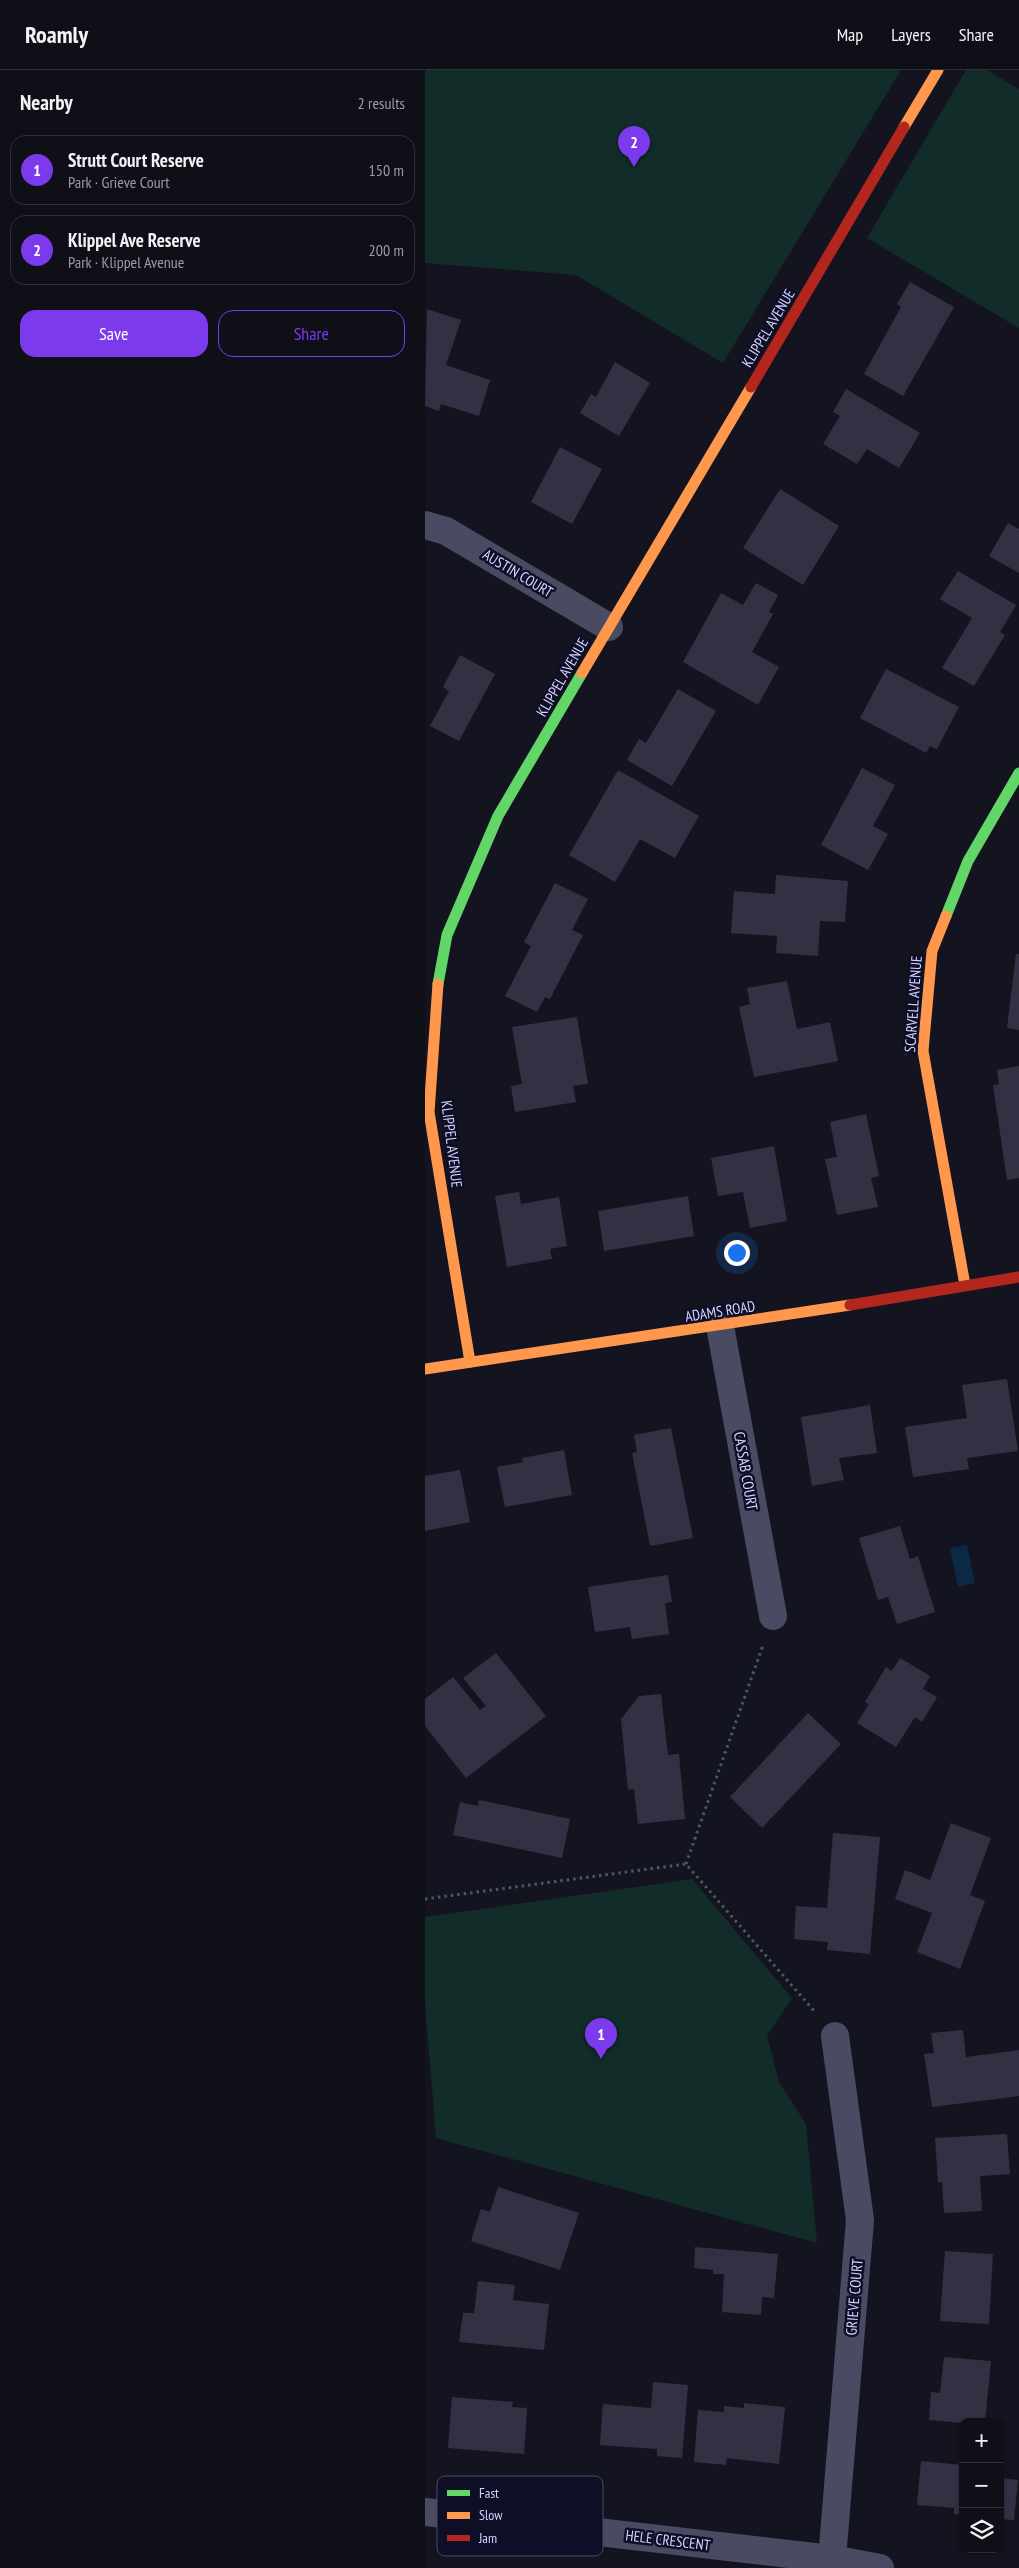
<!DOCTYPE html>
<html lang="en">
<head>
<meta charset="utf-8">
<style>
	body { margin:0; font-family:"PT Sans Narrow",sans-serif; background:#1d1d25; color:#f1f3f6 }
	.controls { position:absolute; right:15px; bottom:15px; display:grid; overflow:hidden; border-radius:10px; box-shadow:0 1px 4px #0004 }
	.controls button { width:45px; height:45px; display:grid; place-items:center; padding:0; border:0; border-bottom:1px solid #2f2f37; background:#0f0f18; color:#f1f3f6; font:25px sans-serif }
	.you { position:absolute; left:311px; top:1182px; width:18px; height:18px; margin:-12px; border:4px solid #fff; border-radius:50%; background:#1a73e8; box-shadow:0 0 0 8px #1a73e833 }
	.badge { display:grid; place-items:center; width:32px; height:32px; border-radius:50%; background:#7c3aed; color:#fff; font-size:16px; font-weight:700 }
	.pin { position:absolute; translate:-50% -41px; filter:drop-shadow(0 1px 2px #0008) }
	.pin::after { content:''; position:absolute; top:26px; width:18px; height:15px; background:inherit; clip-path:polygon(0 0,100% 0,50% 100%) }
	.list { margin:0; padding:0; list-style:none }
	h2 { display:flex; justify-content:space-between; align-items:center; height:65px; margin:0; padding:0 20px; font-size:21px }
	h2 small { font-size:16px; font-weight:400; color:#9b9ca2 }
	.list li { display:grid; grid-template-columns:32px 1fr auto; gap:15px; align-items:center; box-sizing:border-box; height:70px; margin:0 10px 10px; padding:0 10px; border:1px solid #2f2f37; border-radius:15px }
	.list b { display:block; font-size:19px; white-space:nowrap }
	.list p { margin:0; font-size:16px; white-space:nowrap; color:#9b9ca2 }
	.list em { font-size:16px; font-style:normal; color:#9b9ca2 }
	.actions { display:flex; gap:10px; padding:15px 20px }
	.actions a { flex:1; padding:11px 0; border:1px solid #7c3aed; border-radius:15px; text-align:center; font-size:18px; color:#7c3aed }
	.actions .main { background:#7c3aed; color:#fff }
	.icon { flex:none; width:28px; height:28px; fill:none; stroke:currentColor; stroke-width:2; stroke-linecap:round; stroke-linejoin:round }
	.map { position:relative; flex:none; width:594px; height:2498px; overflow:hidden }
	header { display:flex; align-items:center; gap:30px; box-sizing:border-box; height:70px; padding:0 25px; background:#0f0f18; border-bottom:1px solid #2f2f37 }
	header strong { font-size:24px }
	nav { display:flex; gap:28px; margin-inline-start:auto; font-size:18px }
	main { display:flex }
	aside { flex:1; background:#0f0f18 }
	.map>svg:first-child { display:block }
	.green { fill:#112c29 }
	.water { fill:#0b2945 }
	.building { fill:#323143 }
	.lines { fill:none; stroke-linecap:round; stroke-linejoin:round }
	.path { stroke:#475b65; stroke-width:3; stroke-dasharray:2.5 4; stroke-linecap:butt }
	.street { stroke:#484b61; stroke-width:28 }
	.fast { stroke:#63d668; stroke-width:11 }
	.slow { stroke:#ff974d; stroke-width:11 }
	.jam { stroke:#b3261e; stroke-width:11 }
	.labels { text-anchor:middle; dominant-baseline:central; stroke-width:5; stroke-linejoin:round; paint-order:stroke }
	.street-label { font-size:15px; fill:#d3d5ff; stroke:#0e0e26 }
	.key { fill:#0e0e26; stroke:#494a67; stroke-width:1 }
	.key-label { font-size:14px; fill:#d3d5ff }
</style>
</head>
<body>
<header>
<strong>Roamly</strong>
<nav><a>Map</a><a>Layers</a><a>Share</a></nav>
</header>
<main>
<aside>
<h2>Nearby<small>2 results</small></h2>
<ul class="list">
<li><span class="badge">1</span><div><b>Strutt Court Reserve</b><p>Park · Grieve Court</p></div><em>150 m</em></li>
<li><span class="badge">2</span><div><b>Klippel Ave Reserve</b><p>Park · Klippel Avenue</p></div><em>200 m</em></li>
</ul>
<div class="actions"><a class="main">Save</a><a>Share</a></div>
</aside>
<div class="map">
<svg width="594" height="2498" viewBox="0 0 594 2498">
	<rect width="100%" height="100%" fill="#141420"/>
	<g class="green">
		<path d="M0 0H476L298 293 151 205 0 193Z"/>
		<path d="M541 0H562L594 19V258L442 168Z"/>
		<path d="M267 1809 367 1928 342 1966 354 2012 381 2054 392 2173 11 2068 0 1933V1847Z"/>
	</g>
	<path class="water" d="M542 1475 550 1513 533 1517 525 1478Z"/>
	<g class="building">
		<path d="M485 212 529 237 478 326 439 304 476 237 472 234Z"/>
		<path d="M2 239 36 250 21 295 65 310 54 346 16 334 14 341 0 336Z"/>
		<path d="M190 292 225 313 194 366 155 343 166 324 171 327Z"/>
		<path d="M421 319 495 363 474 398 442 379 432 394 398 374 415 346 408 342Z"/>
		<path d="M135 377 177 399 147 454 106 432Z"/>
		<path d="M355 419 414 456 378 515 318 478Z"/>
		<path d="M583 453 594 459V503L564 486Z"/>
		<path d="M533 501 591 535 575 562 580 565 549 616 517 598 547 548 515 529Z"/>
		<path d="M331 513 353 525 344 542 348 544 327 582 354 597 333 635 258 592 296 523 318 535Z"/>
		<path d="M35 585 70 604 34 671 5 656 24 621 18 617Z"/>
		<path d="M461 599 534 637 512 679 505 676 501 683 435 648Z"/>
		<path d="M253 619 291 641 247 716 202 690 214 669 221 673Z"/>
		<path d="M437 698 470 715 448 756 463 764 443 800 396 775Z"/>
		<path d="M193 700 274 746 250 788 215 769 190 812 144 785Z"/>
		<path d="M351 805 423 811 420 852 395 851 393 886 351 883 352 866 306 863 309 821 350 824Z"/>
		<path d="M130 813 163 829 147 860 158 865 125 929 120 927 112 942 80 926 106 876 99 872Z"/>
		<path d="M591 884H594V960L582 958Z"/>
		<path d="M362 911 372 959 405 952 413 991 329 1007 314 937 325 934 322 918Z"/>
		<path d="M152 947 163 1014 148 1016 151 1032 90 1042 86 1016 97 1014 87 957Z"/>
		<path d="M594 996V1108L582 1110 568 1015 574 1014 572 1000Z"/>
		<path d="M441 1044 454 1106 446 1108 453 1137 412 1145 400 1089 412 1087 405 1052Z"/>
		<path d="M349 1076 362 1151 325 1158 318 1122 293 1126 286 1088Z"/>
		<path d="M94 1122 96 1134 134 1127 142 1176 125 1179 127 1189 82 1197 70 1126Z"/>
		<path d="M263 1126 269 1166 179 1181 173 1141Z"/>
		<path d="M582 1309 593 1381 542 1388 544 1399 488 1407 480 1357 542 1348 537 1315Z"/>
		<path d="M445 1335 452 1383 414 1388 419 1410 387 1416 376 1347Z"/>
		<path d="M246 1358 268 1468 225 1476 207 1383 212 1382 209 1365Z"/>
		<path d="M139 1380 147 1425 80 1437 72 1397 98 1392 97 1388Z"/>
		<path d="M35 1400 45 1452 0 1461V1406Z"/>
		<path d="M475 1456 485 1489 493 1486 510 1542 472 1554 463 1527 453 1530 434 1468Z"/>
		<path d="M243 1505 247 1532 240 1533 244 1564 207 1569 205 1557 170 1562 163 1517Z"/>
		<path d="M71 1583 121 1646 41 1708 0 1656V1629L28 1607 55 1640 61 1636 38 1608Z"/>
		<path d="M475 1588 505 1606 498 1619 512 1627 497 1652 490 1647 471 1677 432 1653 444 1634 440 1632 461 1597 467 1601Z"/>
		<path d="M236 1624 243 1685 254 1684 260 1749 213 1754 209 1719 203 1720 196 1649 214 1626Z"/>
		<path d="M383 1643 416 1674 337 1758 305 1727Z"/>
		<path d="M54 1730 145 1749 137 1788 28 1765 35 1732 53 1736Z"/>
		<path d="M526 1753 566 1768 545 1825 560 1831 535 1899 492 1882 507 1843 470 1829 480 1800 505 1810Z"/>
		<path d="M408 1763 455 1767 445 1884 402 1880 403 1872 369 1869 371 1836 402 1838Z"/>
		<path d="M538 1960 541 1987 594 1980V2026L507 2037 499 1984 509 1983 506 1963Z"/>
		<path d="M582 2064 585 2104 555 2106 557 2141 519 2143 517 2112 513 2113 510 2068Z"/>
		<path d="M73 2117 154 2143 135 2200 46 2171 56 2139 65 2142Z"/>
		<path d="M270 2177 353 2184 349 2228 337 2227 336 2245 297 2242 299 2204H288V2200L269 2198Z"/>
		<path d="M520 2181 568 2184 564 2254 515 2251Z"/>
		<path d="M53 2211 90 2215 88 2230 124 2234 119 2280 34 2272 38 2243H49Z"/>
		<path d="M519 2287 566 2291 560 2352 538 2353 504 2350 506 2322 515 2323Z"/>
		<path d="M228 2312 263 2315 257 2388 232 2386V2379L175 2375 178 2334 226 2338Z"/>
		<path d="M27 2327 88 2332 87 2337 102 2338 99 2384 23 2378Z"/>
		<path d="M319 2333 360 2337 354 2394 302 2388 301 2395 269 2392 273 2340 299 2342V2336L319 2338Z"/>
		<path d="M496 2391 538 2395V2445L529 2444V2438L492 2435Z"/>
		<path d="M575 2408 593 2410 589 2450 575 2449Z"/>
	</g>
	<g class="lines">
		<g class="path">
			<path d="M261 1794 338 1575"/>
			<path d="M0 1829 261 1794 390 1942"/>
		</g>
		<g class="street">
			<path d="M0 455 21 461 184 557"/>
			<path d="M295 1256 348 1546"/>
			<path d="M0 2442 407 2489 455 2498"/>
			<path d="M407 2489 435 2150 410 1966"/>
		</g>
		<g class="fast">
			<path d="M521 846 543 791 594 703"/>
			<path d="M13 914 22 865 73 746 157 603"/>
		</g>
		<g class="slow">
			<path d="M479 57 513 0"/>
			<path d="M157 603 326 317"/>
			<path d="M521 846 507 881 498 981 540 1215"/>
			<path d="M13 914 4 1042 45 1292"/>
			<path d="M0 1299 425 1235"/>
		</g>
		<g class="jam">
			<path d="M326 317 479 57"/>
			<path d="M425 1235 594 1207"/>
		</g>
	</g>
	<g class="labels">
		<g class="street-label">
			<text transform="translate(343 258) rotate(-59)">KLIPPEL AVENUE</text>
			<text transform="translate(93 503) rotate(31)">AUSTIN COURT</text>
			<text transform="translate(137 607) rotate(-60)">KLIPPEL AVENUE</text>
			<text transform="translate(488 934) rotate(-86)">SCARVELL AVENUE</text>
			<text transform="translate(27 1074) rotate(83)">KLIPPEL AVENUE</text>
			<text transform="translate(295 1241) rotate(-9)">ADAMS ROAD</text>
			<text transform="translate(321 1401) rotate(80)">CASSAB COURT</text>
			<text transform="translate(429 2227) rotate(-85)">GRIEVE COURT</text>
			<text transform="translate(243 2470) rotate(7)">HELE CRESCENT</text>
		</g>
	</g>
	<rect x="12" y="2406" width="166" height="80" rx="8" class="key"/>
	<rect x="22" y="2420" width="23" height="6" fill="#63d668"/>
	<rect x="22" y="2442" width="23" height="7" fill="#ff974d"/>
	<rect x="22" y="2465" width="23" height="6" fill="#b3261e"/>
	<g class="key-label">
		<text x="54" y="2428">Fast</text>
		<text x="54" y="2450">Slow</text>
		<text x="54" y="2473">Jam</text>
	</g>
</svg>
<div class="controls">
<button>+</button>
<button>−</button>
<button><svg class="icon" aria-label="layers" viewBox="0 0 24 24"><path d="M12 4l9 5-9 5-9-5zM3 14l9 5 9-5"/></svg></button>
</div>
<div class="you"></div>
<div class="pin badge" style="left:176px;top:1989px">1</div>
<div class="pin badge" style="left:209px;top:97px">2</div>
</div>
</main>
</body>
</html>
